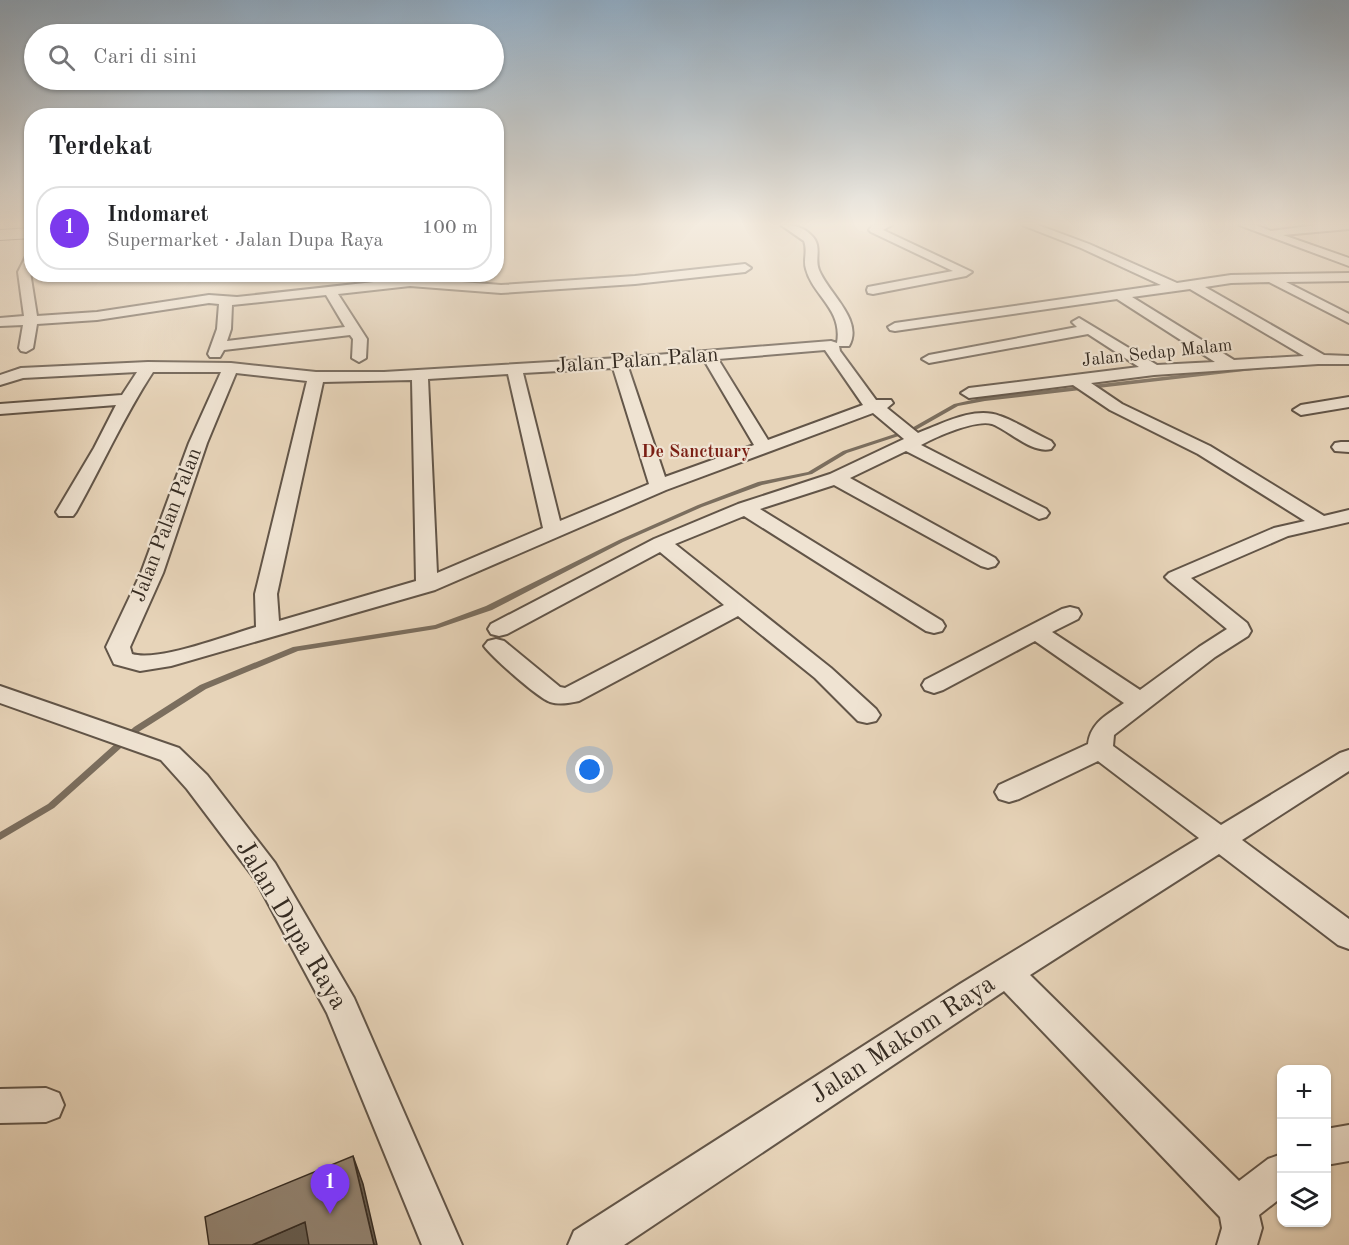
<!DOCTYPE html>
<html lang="id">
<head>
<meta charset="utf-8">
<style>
	body { margin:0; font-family:"Old Standard TT",serif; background:#f2f2f2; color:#202124 }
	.controls { position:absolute; right:18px; bottom:18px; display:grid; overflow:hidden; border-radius:12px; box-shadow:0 2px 4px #0004 }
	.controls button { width:54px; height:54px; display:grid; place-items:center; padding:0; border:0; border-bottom:2px solid #e0e0e0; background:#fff; color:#202124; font:30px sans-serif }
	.you { position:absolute; left:590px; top:770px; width:21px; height:21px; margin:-15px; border:4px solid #fff; border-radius:50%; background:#1a73e8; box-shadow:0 0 0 9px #1a73e833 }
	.badge { display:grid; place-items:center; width:39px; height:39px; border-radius:50%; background:#7c3aed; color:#fff; font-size:20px; font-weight:700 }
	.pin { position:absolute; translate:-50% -50px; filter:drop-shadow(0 2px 3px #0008) }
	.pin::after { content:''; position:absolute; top:32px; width:21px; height:18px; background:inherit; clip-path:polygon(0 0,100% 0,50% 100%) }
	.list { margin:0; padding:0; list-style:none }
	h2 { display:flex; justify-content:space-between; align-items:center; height:78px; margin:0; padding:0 24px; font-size:26px }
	h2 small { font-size:20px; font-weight:400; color:#757577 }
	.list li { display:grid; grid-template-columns:39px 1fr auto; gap:18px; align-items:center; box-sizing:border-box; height:84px; margin:0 12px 12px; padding:0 12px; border:2px solid #e0e0e0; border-radius:24px }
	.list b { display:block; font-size:22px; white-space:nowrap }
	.list p { margin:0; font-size:20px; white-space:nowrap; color:#757577 }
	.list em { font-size:20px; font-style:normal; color:#757577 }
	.icon { flex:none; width:33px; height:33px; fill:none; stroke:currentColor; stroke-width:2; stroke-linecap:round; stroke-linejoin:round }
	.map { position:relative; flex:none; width:1349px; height:1245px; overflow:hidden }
	.search { position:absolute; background:#fff; box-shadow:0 2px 4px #0004; left:24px; top:24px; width:480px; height:66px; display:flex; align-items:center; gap:15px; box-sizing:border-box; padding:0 21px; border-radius:33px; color:#757577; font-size:22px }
	.panel { position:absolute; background:#fff; box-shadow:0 2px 4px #0004; left:24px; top:108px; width:480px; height:174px; border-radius:24px }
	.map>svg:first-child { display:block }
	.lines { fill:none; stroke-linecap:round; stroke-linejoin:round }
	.stream { fill:#7b6e5e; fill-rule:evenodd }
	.street-casing { stroke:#625548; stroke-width:4 }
	.secondary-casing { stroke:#352b22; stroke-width:2 }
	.street { fill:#efe3d2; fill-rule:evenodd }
	.secondary { fill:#efe3d2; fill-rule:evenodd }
	.shaded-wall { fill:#665c4f; stroke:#352b22; stroke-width:1.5 }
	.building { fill:#928371; stroke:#352b22; stroke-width:1.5 }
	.labels { text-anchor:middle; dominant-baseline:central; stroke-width:4.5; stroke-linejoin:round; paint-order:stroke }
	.far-street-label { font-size:18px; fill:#352b22; stroke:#efe3d2 }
	.far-neighbourhood-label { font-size:18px; font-weight:bold; fill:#7a1f14; stroke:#efe3d2 }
	.street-label { font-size:21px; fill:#352b22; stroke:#efe3d2 }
	.near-street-label { font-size:26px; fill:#352b22; stroke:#efe3d2 }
</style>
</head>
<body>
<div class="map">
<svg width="1349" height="1245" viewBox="0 0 1349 1245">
	<rect width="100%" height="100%" fill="#e7d4b9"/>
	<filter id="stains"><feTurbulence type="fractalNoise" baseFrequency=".00333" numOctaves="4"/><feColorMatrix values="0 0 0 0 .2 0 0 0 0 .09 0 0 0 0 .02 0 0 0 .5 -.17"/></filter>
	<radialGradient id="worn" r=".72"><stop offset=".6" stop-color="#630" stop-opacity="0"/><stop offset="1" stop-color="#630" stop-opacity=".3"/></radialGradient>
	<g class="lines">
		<path class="stream" d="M1260 366 1262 367V369L985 401 958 406 914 431 847 453 812 474 762 485 702 507 623 542 492 610 436 629 298 651 206 689 140 731 54 808 0 840V832L48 804 134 727 200 685 293 647 435 625 486 606 619 540 698 505 758 482 808 472 843 451 910 429 954 404 985 397Z"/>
		<g class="street-casing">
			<g id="street">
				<path d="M781 225C793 225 802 226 811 235 823 246 814 258 819 270 828 293 864 320 849 346H839L840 351 876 400H891L893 403 887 408 918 433C942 424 974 406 1000 416 1017 422 1034 433 1051 441L1054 445 1051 449C1032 454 1010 431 992 424 976 419 935 437 921 445L1046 509 1049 513 1046 517 1039 519 906 451 850 478 995 558 998 562 995 566 988 568 981 566 834 485 760 509 942 621 945 626 942 631 934 633 926 631 744 516 675 544 831 668 876 709 880 715 876 721 867 723 858 721 815 678 738 616 579 701C569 703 560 705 550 702 537 697 493 658 484 646L488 641 496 639 504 641 560 687 565 688 724 605 660 552 507 634 499 636 491 634 488 629 491 624 654 539 738 504 830 474 904 439 873 413 666 490 435 590 171 666 140 671 114 664 106 647 141 573 189 443 221 372H153C124 416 102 466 76 512L73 516H59L56 512 94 448 116 405 0 414V404L122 395 137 372 23 378 0 385V375L21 368 148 362 231 363 316 372H384L619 358 831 341 837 343C843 309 813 296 806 269 803 260 808 251 804 241ZM825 350 863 405 768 440 718 359ZM704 360 754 445 665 477 628 367ZM613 368 649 484 560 521 523 373ZM236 373 307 381 255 594 256 627C228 635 159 662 132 654L130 647 163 573 207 443ZM508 374 543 528 437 573 428 379ZM412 380 416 581 279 621 277 594 323 382Z"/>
				<path d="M873 225H892L883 230 972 272 966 276 873 294 868 293 867 290 868 287 953 271 871 232 869 230Z"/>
				<path d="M1022 225H1038L1089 244 1177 283 1231 275 1349 273V281L1286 282 1349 314V323L1269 282 1231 283 1205 287 1324 355 1349 356V364H1318L1154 375 1091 383 1122 404 1210 446 1324 516 1349 510V522L1288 536 1191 578 1247 623 1251 631 1248 636 1215 657 1114 735 1113 746 1221 825 1340 753 1349 750V771L1242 840 1349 919V949L1338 945 1219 854 1030 975 1239 1181 1268 1159 1282 1154V1197L1259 1215 1262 1228 1257 1245H1217L1222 1228 1220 1217 1004 991 624 1245H568L574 1231 960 984 1199 838 1098 761 1019 799 1009 802 999 799 995 792 999 785 1088 744C1091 722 1107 715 1124 703L1035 641 943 690 934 693 925 690 922 685 925 680 1062 609 1070 607 1078 609 1081 614 1078 619 1052 632 1140 690 1199 647 1227 629 1169 581 1165 577 1169 573 1274 528 1305 521 1198 454 1110 410 1073 385 969 398 961 393 969 388 1139 367 1088 334 929 363 922 359 929 355 1077 327 1072 322 1079 318 1157 365 1215 362 1117 299 895 331 890 330 888 327 895 323 1161 285 1081 248ZM1190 289 1304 356 1234 360 1132 297Z"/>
				<path d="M1239 225H1256L1271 231 1316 225H1349V229L1283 235 1349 258V266Z"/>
				<path d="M28 252H32L30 272 37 316 97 312 209 295 237 297 410 278 501 285 635 276 745 264 751 268 745 272 635 284 501 293 410 286 338 294 367 339 366 358 359 362 352 358 353 339 350 335 224 350 220 357H210L208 354 217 329 219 304 209 303 97 320 37 324 33 348 26 352 21 351 19 348 23 325 0 326V318L24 316 18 272ZM326 295 345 327 227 341 231 329 232 305Z"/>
				<path d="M1349 397V407L1301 415 1293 410 1301 405Z"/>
				<path d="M1341 442H1349V452L1335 451 1332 447 1335 443Z"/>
				<path d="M0 686 179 748 207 775 275 863 354 998 462 1245H422L327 1013 255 879 187 789 161 760 0 703Z"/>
				<path d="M46 1088 59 1093 64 1105 59 1117 46 1122 0 1123V1089Z"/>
				<path d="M1349 1125V1161L1326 1165V1129Z"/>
			</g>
		</g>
		<g class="secondary-casing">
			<path id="secondary" d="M32 228V238L0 240V230Z"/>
		</g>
		<use href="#street" class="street"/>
		<use href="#secondary" class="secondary"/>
	</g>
	<g class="shaded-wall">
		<path d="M353 1156 363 1184 377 1245H374Z"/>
		<path d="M305 1222 315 1245H252Z"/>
	</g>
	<path class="building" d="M353 1156 374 1245H309L305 1222 252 1245H209L205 1217Z"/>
	<linearGradient id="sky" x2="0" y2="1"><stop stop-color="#8faac1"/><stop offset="0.56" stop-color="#f4ece0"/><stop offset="1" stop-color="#f4ece0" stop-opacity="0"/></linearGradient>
	<rect width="1349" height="400" fill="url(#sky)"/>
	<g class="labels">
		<g class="far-street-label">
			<text transform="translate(1157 353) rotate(-6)">Jalan Sedap Malam</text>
		</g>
		<g class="far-neighbourhood-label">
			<text x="696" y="452">De Sanctuary</text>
		</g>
		<g class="street-label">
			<text transform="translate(637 361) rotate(-4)">Jalan Palan Palan</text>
			<text transform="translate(167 525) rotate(-69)">Jalan Palan Palan</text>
		</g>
		<g class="near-street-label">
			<text transform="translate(291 925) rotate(59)">Jalan Dupa Raya</text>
			<text transform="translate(903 1040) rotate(-33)">Jalan Makom Raya</text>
		</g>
	</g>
	<rect width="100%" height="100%" filter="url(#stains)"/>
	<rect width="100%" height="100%" fill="url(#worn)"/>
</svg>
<div class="controls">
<button>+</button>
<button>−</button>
<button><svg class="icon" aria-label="layers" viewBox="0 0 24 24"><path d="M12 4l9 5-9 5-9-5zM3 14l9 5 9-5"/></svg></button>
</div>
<div class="you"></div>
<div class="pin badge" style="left:330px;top:1214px">1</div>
<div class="search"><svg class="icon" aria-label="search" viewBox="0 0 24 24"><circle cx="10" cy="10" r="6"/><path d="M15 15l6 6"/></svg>Cari di sini</div>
<section class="panel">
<h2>Terdekat<small></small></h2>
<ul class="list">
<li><span class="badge">1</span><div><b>Indomaret</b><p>Supermarket · Jalan Dupa Raya</p></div><em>100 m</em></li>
</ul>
</section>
</div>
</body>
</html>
